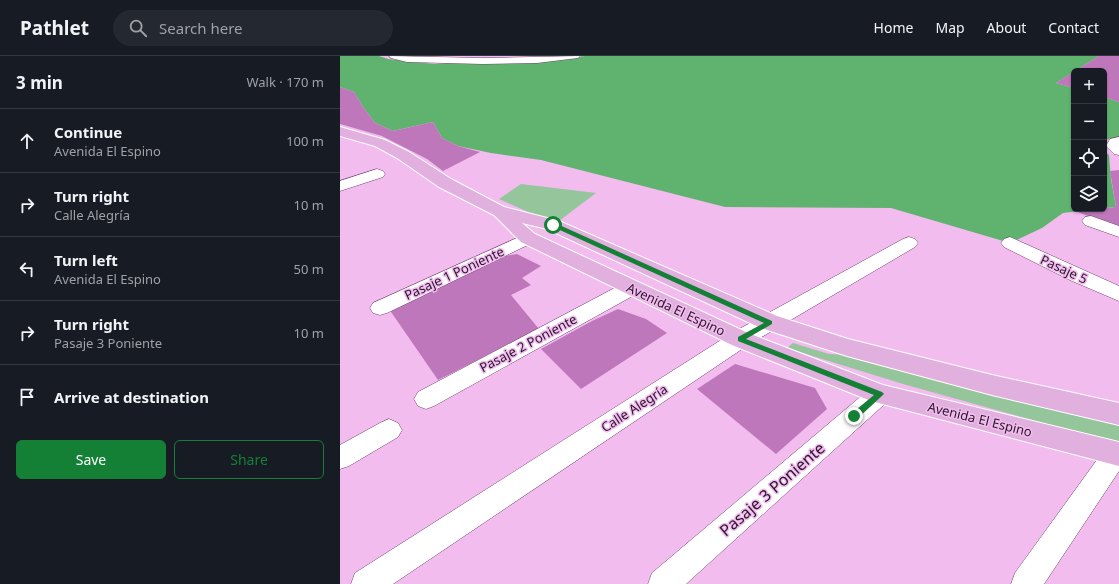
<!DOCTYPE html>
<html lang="en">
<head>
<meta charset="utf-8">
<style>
	body { margin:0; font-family:"Noto Sans",sans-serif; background:#242831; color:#f1f3f6 }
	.controls { position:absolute; right:12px; top:12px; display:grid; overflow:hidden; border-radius:6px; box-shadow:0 1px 3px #0004 }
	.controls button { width:36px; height:36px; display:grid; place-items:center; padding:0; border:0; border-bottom:1px solid #363941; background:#171b24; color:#f1f3f6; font:20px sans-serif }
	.stop { position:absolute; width:12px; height:12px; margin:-9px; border:3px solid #138036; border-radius:50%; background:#fff }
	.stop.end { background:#138036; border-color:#fff; box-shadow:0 1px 4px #0008 }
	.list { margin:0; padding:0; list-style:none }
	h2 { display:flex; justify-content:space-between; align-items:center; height:52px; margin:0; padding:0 16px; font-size:17px }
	h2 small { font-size:13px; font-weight:400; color:#9ea1a6 }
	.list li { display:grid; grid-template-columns:26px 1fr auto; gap:12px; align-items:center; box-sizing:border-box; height:64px; padding:0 16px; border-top:1px solid #363941 }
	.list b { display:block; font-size:15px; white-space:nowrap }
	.list p { margin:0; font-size:13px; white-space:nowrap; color:#9ea1a6 }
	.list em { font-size:13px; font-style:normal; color:#9ea1a6 }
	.actions { display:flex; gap:8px; padding:12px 16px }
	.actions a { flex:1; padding:9px 0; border:1px solid #138036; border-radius:6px; text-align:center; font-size:14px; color:#138036 }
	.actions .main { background:#138036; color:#fff }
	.icon { flex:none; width:22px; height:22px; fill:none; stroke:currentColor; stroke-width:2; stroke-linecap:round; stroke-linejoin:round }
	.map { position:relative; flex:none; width:779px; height:528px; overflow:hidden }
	header { display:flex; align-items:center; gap:24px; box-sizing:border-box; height:56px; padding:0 20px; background:#171b24; border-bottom:1px solid #363941 }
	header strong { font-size:19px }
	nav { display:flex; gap:22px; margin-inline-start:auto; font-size:14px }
	.search { width:280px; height:36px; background:#242831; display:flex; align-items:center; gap:10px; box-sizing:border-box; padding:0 14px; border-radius:22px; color:#9ea1a6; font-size:15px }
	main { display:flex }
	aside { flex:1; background:#171b24 }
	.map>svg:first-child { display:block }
	.green { fill:#95c59b }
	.forest { fill:#60b36f }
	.building { fill:#bf77bc }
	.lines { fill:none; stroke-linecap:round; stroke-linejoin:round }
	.minor-casing { stroke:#70426f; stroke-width:1 }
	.major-casing { stroke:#fff; stroke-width:2 }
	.minor { fill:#fff; fill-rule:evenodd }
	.major { fill:#e1b0df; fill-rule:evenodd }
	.route { fill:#138036 }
	.labels { text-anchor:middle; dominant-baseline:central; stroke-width:3; stroke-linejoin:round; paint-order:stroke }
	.street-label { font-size:13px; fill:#291629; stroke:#f2bcef }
	.near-street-label { font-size:16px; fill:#291629; stroke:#f2bcef }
</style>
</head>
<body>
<header>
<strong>Pathlet</strong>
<div class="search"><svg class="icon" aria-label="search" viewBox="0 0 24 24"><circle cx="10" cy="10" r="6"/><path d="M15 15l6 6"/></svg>Search here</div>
<nav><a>Home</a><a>Map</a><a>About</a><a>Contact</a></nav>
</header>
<main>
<aside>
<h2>3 min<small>Walk · 170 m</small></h2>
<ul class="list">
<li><svg class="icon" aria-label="ahead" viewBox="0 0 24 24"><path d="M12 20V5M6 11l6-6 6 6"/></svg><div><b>Continue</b><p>Avenida El Espino</p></div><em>100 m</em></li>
<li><svg class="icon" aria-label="right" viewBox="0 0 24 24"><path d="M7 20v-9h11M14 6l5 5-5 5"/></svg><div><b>Turn right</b><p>Calle Alegría</p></div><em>10 m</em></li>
<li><svg class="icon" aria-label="left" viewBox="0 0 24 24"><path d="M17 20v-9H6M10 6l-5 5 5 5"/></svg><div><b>Turn left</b><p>Avenida El Espino</p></div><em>50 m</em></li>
<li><svg class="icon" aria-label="right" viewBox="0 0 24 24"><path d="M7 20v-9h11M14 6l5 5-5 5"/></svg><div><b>Turn right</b><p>Pasaje 3 Poniente</p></div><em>10 m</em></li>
<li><svg class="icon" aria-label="arrive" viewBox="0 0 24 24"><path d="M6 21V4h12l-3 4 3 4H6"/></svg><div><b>Arrive at destination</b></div></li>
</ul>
<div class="actions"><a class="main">Save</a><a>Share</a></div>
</aside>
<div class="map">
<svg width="779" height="528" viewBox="0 0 779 528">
	<rect width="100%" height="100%" fill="#f2bcef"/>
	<g class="green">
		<path d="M181 128 256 137 215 168 159 143Z"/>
		<path d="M453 287 489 298 507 299 779 368V388L563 328 447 292Z"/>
	</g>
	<g class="forest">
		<path d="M0 0H39L48 3 94 8 144 5H206L245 0H759L716 27 734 32V153H756L723 157 702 172 670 187 551 152 385 151 201 104 151 97 118 90 102 82 93 66 53 75 35 67 23 51 14 36 0 31Z"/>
		<path d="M764 41 779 46V81L764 84Z"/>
		<path d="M764 95 769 99 771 123 776 151 764 152Z"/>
	</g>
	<g class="building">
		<path d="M759 0H779V46L764 41V15H735Z"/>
		<path d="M734 16V32L716 27 727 20Z"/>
		<path d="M0 31 14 36 23 51 35 67 53 75 93 66 102 82 118 90 140 96 103 115 87 103 42 80 0 68Z"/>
		<path d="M779 114V172L735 155 776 151 770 115Z"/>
		<path d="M177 198 201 210 182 222 191 229 171 239 199 273 98 324 49 253 159 201Z"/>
		<path d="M278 253 306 263 327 277 241 333 201 293 252 265Z"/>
		<path d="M395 308 475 332 487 353 436 398 357 333Z"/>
	</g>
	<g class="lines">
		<g class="minor-casing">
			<g id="minor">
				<path d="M49 0 143 2 240 0 238 2 197 7 143 8 67 6 51 2Z"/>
				<path d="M779 81V99L774 98 766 90 770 83Z"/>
				<path d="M37 113 43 115 45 118 43 121 0 135V125Z"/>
				<path d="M751 160 779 170V181L745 169 742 165 745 161Z"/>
				<path d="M188 177 194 178 197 182 194 186 47 257 40 259 33 257 30 252 33 247Z"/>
				<path d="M569 181 575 183 578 187 575 191 408 289 53 528H11L15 517 392 277 563 183Z"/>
				<path d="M670 181 779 230V245L732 225 664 191 661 187 664 183Z"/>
				<path d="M291 225 298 227 301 232 298 237 94 350 86 353 78 350 74 343 78 336 284 227Z"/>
				<path d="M540 329 548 331 552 338 548 345 346 528H308L312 517 532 331Z"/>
				<path d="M49 363 58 367 62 374 58 381 9 410 0 413V389L40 367Z"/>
				<path d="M776 387 779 388V415L704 528H671L675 517 767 390Z"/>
			</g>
		</g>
		<g class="major-casing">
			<path id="major" d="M0 71 45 84 69 96 111 123 164 151 219 165 437 260 508 283 652 319 779 347V369L652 339 507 300 421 272 207 173 182 167 195 178 408 277 543 329 779 386V410L531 345 392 289 181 186 154 159 99 131 57 102 35 90 0 80Z"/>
		</g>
		<use href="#minor" class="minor"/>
		<use href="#major" class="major"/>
	</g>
	<path class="route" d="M211 167H215L432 265V268L406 283 542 336 544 338 517 363H511V358L534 339 398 285V281L424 267 211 170Z"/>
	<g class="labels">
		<g class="street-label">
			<text transform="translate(724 213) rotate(25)">Pasaje 5</text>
			<text transform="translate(114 217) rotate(-25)">Pasaje 1 Poniente</text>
			<text transform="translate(336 253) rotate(25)">Avenida El Espino</text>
			<text transform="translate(188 287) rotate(-28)">Pasaje 2 Poniente</text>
			<text transform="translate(294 352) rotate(-33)">Calle Alegría</text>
			<text transform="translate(640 363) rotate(14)">Avenida El Espino</text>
		</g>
		<g class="near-street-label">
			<text transform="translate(432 433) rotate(-41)">Pasaje 3 Poniente</text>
		</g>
	</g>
</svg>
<div class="controls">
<button>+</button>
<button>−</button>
<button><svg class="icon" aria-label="locate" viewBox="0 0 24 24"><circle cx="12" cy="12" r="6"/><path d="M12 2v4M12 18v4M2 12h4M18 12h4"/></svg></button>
<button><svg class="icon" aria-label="layers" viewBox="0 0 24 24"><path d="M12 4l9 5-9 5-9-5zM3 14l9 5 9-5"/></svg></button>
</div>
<div class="stop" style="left:213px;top:169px"></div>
<div class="stop end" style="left:514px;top:360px"></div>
</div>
</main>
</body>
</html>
